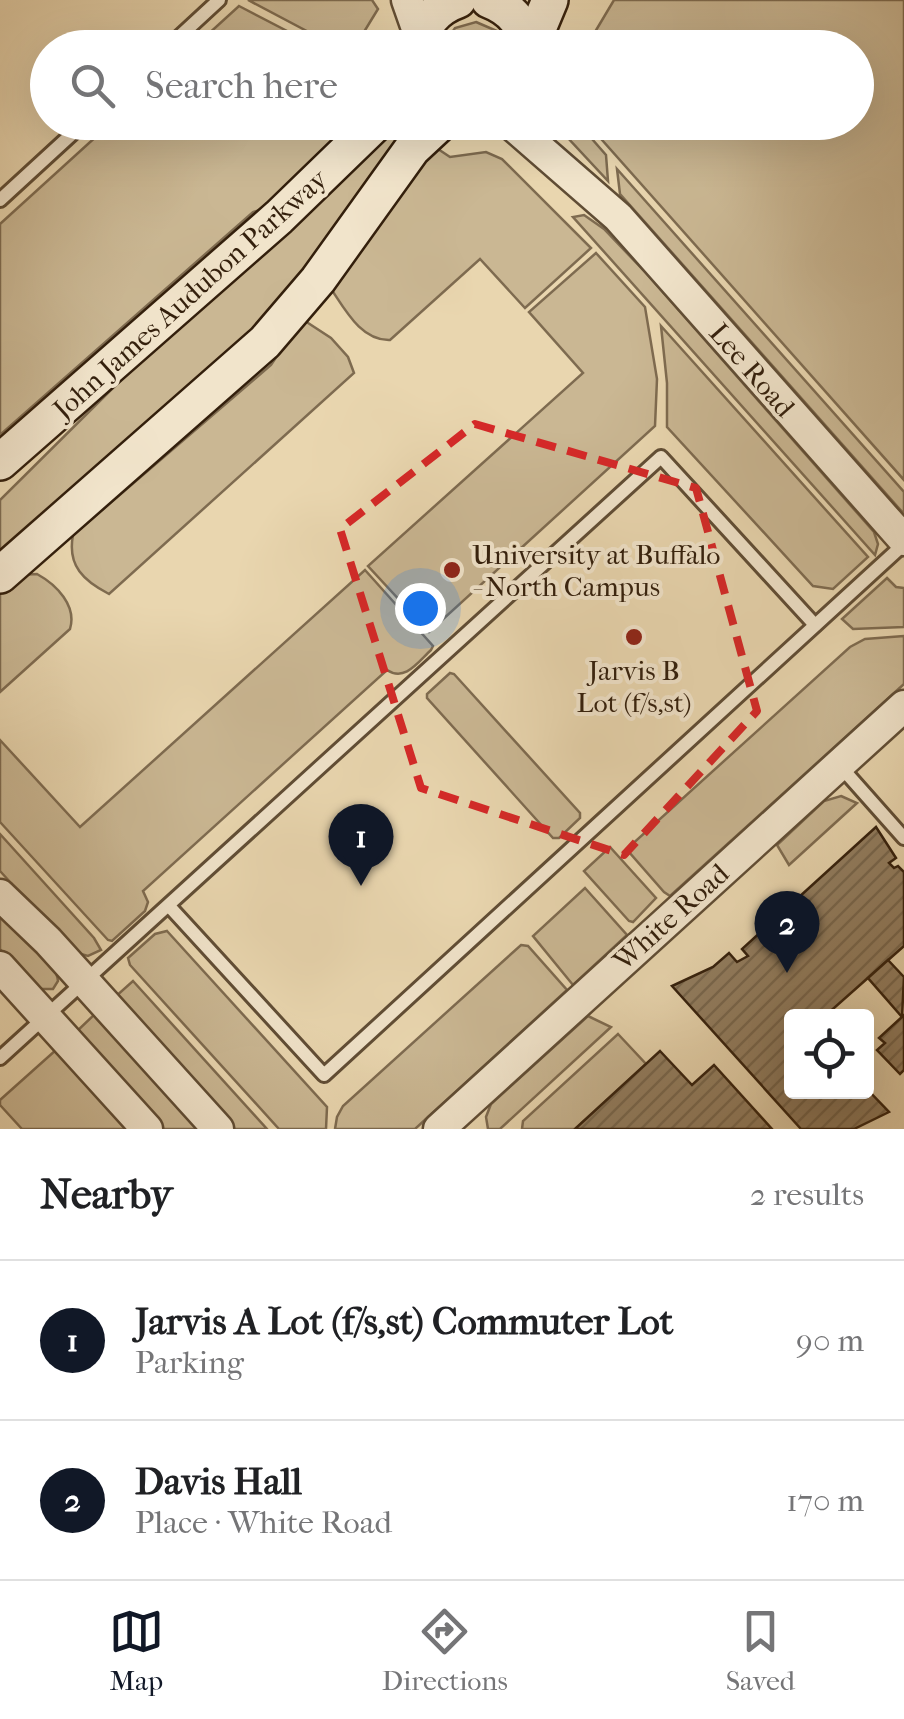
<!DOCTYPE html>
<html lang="en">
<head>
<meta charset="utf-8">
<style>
	body { margin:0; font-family:"IM FELL French Canon",serif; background:#f6f6f6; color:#202124 }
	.controls { position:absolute; right:30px; bottom:30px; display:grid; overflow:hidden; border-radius:10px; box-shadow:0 10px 40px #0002 }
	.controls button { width:90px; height:90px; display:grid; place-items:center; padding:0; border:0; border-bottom:2px solid #e0e0e0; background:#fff; color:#202124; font:50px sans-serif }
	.you { position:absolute; left:420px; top:608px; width:35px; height:35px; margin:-25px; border:8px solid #fff; border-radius:50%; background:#1a73e8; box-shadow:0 0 0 15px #1a73e833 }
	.badge { display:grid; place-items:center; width:65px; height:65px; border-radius:50%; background:#111827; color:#fff; font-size:32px; font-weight:700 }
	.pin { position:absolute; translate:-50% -82px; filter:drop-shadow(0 2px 5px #0008) }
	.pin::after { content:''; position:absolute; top:52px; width:35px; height:30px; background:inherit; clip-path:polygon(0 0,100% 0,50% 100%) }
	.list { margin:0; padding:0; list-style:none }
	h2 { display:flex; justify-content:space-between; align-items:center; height:130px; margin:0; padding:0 40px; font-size:42px }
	h2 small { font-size:32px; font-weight:400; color:#757577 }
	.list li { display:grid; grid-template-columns:65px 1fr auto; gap:30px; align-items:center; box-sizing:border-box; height:160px; padding:0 40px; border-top:2px solid #e0e0e0 }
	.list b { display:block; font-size:38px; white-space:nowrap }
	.list p { margin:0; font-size:32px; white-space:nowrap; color:#757577 }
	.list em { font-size:32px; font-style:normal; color:#757577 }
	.icon { flex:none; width:55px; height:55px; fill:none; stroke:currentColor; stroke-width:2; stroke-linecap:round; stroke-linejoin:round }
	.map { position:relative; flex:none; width:904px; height:1129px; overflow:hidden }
	.search { position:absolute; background:#fff; box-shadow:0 10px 40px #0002; left:30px; right:30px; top:30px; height:110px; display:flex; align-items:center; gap:25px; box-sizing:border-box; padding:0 35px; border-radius:55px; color:#757577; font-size:38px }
	.sheet { height:450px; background:#fff }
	nav { display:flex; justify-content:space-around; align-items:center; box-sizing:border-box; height:140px; border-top:2px solid #e0e0e0; background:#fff; font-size:28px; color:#757577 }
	nav a { display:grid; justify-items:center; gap:5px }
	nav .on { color:#111827 }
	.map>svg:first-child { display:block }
	.grass { fill:#cab793; stroke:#7e6b50; stroke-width:2.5 }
	.building { fill:url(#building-hatch); stroke:#331f0c; stroke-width:2.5 }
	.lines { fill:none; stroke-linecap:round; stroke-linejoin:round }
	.service-casing { stroke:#604d35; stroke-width:18 }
	.tertiary-casing { stroke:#604d35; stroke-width:35 }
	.secondary-casing { stroke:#331f0c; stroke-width:40 }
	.service { stroke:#f1e4cb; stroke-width:12 }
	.tertiary { stroke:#f1e4cb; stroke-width:30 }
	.secondary { stroke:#f1e4cb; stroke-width:35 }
	.marked { fill:none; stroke:#d62828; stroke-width:8; stroke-dasharray:20 12; stroke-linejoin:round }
	.poi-dot { fill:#8f2418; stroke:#f1e4cb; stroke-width:4 }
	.labels { text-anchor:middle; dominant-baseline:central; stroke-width:8; stroke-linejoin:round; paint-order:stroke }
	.street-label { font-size:28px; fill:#331f0c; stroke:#f1e4cb }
	.poi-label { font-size:28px; fill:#331f0c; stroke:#f1e4cb; text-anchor:start }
</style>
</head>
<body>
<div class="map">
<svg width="904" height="1129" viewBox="0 0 904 1129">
	<defs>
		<pattern id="building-hatch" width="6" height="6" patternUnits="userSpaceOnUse" patternTransform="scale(2.5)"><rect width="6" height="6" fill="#927e61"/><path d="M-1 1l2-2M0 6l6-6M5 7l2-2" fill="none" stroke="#78674e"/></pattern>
	</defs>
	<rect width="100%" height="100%" fill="#e9d6af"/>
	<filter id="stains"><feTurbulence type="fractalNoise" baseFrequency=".002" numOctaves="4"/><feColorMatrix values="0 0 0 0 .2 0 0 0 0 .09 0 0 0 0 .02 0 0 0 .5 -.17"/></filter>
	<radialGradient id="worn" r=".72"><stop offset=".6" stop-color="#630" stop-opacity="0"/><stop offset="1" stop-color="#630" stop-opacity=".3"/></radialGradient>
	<g class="grass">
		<path d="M248 0H372L378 9 356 45 337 47Z"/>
		<path d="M614 0H904V480L587 123 856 122V48L586 47Z"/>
		<path d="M239 6 318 47H194Z"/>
		<path d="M476 22 497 31 506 47H442L455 28Z"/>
		<path d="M111 123H364L263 209 253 212 0 435V224Z"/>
		<path d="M387 123H408L416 131 270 316 0 556V500L127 374 254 260Z"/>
		<path d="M554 123H578L606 155 608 181Z"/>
		<path d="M432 145 450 157 486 152 502 159 591 248 525 308 480 259 390 340C359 341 343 305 327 283Z"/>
		<path d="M617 169 904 492V514L620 194Z"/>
		<path d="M584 215 604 229 646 273 874 532 878 544 875 555 573 217Z"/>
		<path d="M596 253 645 307 657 379 655 426 429 632 368 566 583 373 529 312Z"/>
		<path d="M302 319 331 338 348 357 354 373 109 594C84 581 67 566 73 535L271 365Z"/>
		<path d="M661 326 868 557 833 589 813 586 667 427V383Z"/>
		<path d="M365 570 433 646 431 650C418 662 405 682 387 670L143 891 148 902 145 911 112 941 108 940 0 822V740L80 827Z"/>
		<path d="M37 574C57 585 77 606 70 629L0 692V591L19 575Z"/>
		<path d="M887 578 896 587 904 588V627L853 629 842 619Z"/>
		<path d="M904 636V684L670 896 664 892 629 852V847L850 647 865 639Z"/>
		<path d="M450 673 454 674 580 813V818L559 838H553L427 698V694Z"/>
		<path d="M841 796 857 803 789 865 777 845 824 801Z"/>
		<path d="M0 834 94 938 101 950 88 956 74 952 0 871Z"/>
		<path d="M610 847 656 898 633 922 629 921 584 871Z"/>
		<path d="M585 888 627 935 573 985 533 936Z"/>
		<path d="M0 917C19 932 55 956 58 981L53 989H37L0 949Z"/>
		<path d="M167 931 327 1107 326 1129H279L130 965 128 958 155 934Z"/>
		<path d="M521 945 528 946 567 990 415 1129H335L337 1117 343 1106Z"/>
		<path d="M133 981 267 1129H235L115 997Z"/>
		<path d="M96 1013 201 1129H164L76 1032Z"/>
		<path d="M588 1016 611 1027 500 1129H488L486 1117 491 1104Z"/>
		<path d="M618 1034 646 1064 575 1129H522L523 1121Z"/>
		<path d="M57 1049 130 1129H22L0 1105V1100Z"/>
	</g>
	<g class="building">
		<path d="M876 827 896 858 889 863 894 868 898 866 904 872V946L825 1016H792V1092H866V1088L889 1112 854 1129H801L672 986 713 967 729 953 737 962 748 956 742 949Z"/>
		<path d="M888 960 904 977 902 1017 868 978Z"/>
		<path d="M904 1015V1070L900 1074 877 1050 885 1043 879 1038Z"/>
		<path d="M660 1051 692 1085 714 1065 772 1129H575Z"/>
	</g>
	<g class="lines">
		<g class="service-casing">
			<g id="service">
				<path d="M167 48 219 0"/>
				<path d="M0 200 85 122"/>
				<path d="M841 767 904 838"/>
				<path d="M169 906 324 1075 904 544"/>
				<path d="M0 1058 661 457 815 625"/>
			</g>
		</g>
		<g class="tertiary-casing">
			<g id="tertiary">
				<path d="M407 0 420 37"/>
				<path d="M509 122 618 217 904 540"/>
				<path d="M0 895 48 941 218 1129"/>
				<path d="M0 967 147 1129"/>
				<path d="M439 1129 904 706"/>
			</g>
		</g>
		<g class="secondary-casing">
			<g id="secondary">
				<path d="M489 0C512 9 524 24 529 48"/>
				<path d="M418 48C422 24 435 8 458 0"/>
				<path d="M530 48 550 0"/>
				<path d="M0 462 279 217 377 122"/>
				<path d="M0 575 265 342 318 280 412 149 441 122"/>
			</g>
		</g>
		<use href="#service" class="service"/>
		<use href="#tertiary" class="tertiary"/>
		<use href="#secondary" class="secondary"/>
	</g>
	<path class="marked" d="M475 424 696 488 757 711 624 855 421 788 340 529Z"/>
	<g class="poi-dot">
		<circle cx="452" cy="570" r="10"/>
		<circle cx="634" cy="637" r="10"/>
	</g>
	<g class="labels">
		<g class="street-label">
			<text transform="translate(190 294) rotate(-42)">John James Audubon Parkway</text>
			<text transform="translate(752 370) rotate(49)">Lee Road</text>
			<text transform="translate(671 917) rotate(-42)">White Road</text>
		</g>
		<g class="poi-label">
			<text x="472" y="554">University at Buffalo<tspan x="472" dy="32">- North Campus</tspan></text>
			<text x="634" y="670" text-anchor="middle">Jarvis B<tspan x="634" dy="32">Lot (f/s,st)</tspan></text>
		</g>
	</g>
	<rect width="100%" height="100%" filter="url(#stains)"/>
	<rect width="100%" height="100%" fill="url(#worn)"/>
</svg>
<div class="controls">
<button><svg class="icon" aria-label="locate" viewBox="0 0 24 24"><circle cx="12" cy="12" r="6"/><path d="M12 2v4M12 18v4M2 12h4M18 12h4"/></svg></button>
</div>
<div class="you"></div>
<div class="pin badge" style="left:361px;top:886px">1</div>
<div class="pin badge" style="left:787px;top:973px">2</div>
<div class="search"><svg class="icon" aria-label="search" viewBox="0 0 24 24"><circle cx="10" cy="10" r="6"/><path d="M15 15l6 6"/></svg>Search here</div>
</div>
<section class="sheet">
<h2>Nearby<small>2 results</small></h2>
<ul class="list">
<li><span class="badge">1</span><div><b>Jarvis A Lot (f/s,st) Commuter Lot</b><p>Parking</p></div><em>90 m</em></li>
<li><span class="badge">2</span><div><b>Davis Hall</b><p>Place · White Road</p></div><em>170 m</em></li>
</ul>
</section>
<nav>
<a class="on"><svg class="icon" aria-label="map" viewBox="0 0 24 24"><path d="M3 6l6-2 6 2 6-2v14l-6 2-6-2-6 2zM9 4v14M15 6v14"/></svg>Map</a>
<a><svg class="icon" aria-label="directions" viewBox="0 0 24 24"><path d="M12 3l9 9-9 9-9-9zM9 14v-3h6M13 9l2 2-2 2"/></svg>Directions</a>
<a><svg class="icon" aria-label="saved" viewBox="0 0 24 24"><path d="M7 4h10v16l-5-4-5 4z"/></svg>Saved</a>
</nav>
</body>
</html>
